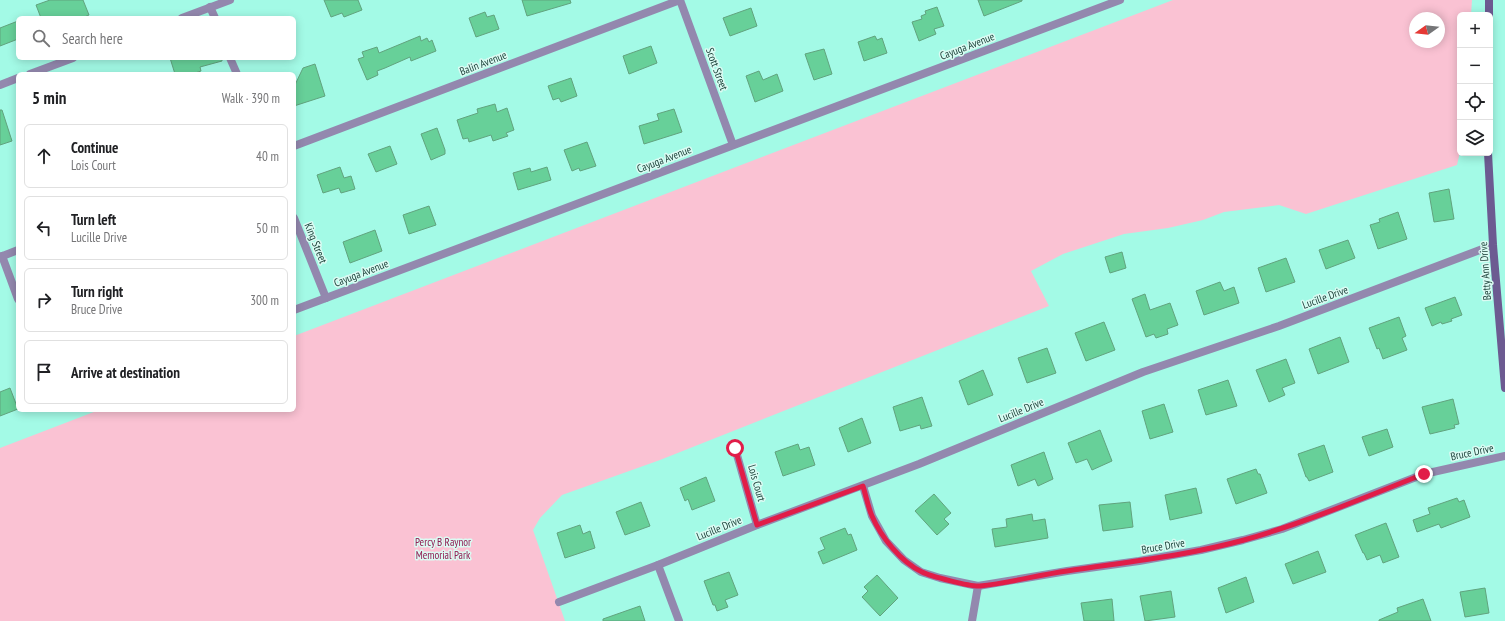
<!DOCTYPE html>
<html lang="en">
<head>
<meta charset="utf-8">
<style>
	body { margin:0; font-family:"PT Sans Narrow",sans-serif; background:#f2f2f2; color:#202124 }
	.controls { position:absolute; right:12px; top:12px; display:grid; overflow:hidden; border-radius:6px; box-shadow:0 2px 10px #0003 }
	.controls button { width:36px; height:36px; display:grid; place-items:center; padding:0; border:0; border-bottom:1px solid #e0e0e0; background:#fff; color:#202124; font:20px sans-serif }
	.compass { position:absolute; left:1409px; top:12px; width:36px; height:36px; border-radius:50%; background:#fff; box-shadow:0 2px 10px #0003; rotate:255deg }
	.stop { position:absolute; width:12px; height:12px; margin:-9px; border:3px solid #e11d48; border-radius:50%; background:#fff }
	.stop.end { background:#e11d48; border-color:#fff; box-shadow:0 1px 4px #0008 }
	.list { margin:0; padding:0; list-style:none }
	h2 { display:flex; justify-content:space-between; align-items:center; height:52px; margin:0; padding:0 16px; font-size:17px }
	h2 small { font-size:13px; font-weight:400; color:#757577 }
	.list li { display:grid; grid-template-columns:26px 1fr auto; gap:12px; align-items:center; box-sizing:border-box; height:64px; margin:0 8px 8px; padding:0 8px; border:1px solid #e0e0e0; border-radius:6px }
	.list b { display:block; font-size:15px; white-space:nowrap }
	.list p { margin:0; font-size:13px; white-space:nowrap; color:#757577 }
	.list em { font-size:13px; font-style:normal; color:#757577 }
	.icon { flex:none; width:22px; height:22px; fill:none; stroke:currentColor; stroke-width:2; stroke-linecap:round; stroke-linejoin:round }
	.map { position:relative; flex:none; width:1505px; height:621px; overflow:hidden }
	.search { position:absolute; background:#fff; box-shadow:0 2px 10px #0003; left:16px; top:16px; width:280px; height:44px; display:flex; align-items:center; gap:10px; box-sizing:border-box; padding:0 14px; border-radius:6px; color:#757577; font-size:15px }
	.panel { position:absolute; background:#fff; box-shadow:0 2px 10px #0003; left:16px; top:72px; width:280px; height:340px; border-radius:6px }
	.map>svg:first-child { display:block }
	.green { fill:#fac2d3; fill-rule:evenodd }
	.building { fill:#67d099; stroke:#61a37e }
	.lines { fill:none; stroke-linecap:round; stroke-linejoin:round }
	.street { stroke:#9388ae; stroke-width:8 }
	.secondary { stroke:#6c5a91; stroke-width:8 }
	.route { stroke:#e11d48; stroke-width:5 }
	.labels { text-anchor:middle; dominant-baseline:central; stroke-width:3; stroke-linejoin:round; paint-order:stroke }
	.street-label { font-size:11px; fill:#1e433b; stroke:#dbfbf3 }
	.park-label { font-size:11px; fill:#8f1950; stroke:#dbfbf3 }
</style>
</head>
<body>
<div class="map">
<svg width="1505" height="621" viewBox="0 0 1505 621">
	<rect width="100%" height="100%" fill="#a3fae6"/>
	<path class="green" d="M1173 0H1472L1471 15H1460V84L1458 85 1460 94V152L1457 165 1306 214 1279 205 1224 212 1203 220 1168 228 1124 234 1063 254 1031 271 1049 306 660 460 562 495 540 518 533 530 565 621H0V448L99 410H294V336ZM1415 18H1439V42H1415Z"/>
	<g class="building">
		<path d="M50 0H83L89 15 82 18H41L36 5Z"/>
		<path d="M324 0H358L362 10 344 17 342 13 331 17Z"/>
		<path d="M522 0H570L571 3 527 16Z"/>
		<path d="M978 0H1022V1L984 16Z"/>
		<path d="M937 7 944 26 934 29 936 34 919 41 912 22 922 19 921 16 926 14 925 11Z"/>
		<path d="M751 8 757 26 730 36 723 18Z"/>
		<path d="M485 12 487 17 494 15 499 29 476 37 469 18Z"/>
		<path d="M18 21V39L0 46V28Z"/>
		<path d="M420 36 421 41 427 38 429 42 432 40 436 51 411 61 410 57 385 68 377 71 378 75 367 80 358 59 364 57 362 52 377 47 379 53Z"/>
		<path d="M875 36 877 40 882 38 887 53 864 61 858 42Z"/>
		<path d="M651 46 657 63 629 74 623 56Z"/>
		<path d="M824 49 832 74 814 80 805 54Z"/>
		<path d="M170 58H222V61L200 67 201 71 192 74H175Z"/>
		<path d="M315 64 325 96 294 106V87L303 68Z"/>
		<path d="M759 71 763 80 777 74 783 91 755 102 746 76Z"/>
		<path d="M571 78 577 96 561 102 559 98 553 100 548 86Z"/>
		<path d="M495 104 497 112 507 108 514 130 506 133 508 136 493 141 491 135 469 142 468 138 463 139 457 120 478 113 477 109Z"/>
		<path d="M674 109 682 132 644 144 639 126 659 120 657 114Z"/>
		<path d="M0 110H2L12 141 0 145Z"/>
		<path d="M437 128 445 150V154L431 160 421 134Z"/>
		<path d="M587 142 596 166 580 171 579 168 572 171 564 150Z"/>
		<path d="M390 146 397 164 376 172 368 154Z"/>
		<path d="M340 167 344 178 351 176 355 189 341 193 339 188 323 193 317 175Z"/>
		<path d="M547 167 551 180 518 190 513 173 530 168 531 172Z"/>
		<path d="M1449 189 1454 219 1434 222 1429 193Z"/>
		<path d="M429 206 436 225 409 234 403 215Z"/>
		<path d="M1398 212 1407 239 1378 249 1370 225 1380 222 1379 219Z"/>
		<path d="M375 230 382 251 350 263 343 242Z"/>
		<path d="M1348 240 1355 258 1326 269 1319 250Z"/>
		<path d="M1122 252 1126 268 1110 273 1105 257Z"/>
		<path d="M1286 258 1295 282 1266 292 1258 268Z"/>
		<path d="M1220 282 1224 291 1234 287 1239 303 1204 315 1196 291Z"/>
		<path d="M1145 294 1150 310 1170 303 1178 325 1167 329 1168 334 1156 338 1154 334 1146 337 1132 299Z"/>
		<path d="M1455 297 1462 315 1451 319 1452 321 1442 324 1441 322 1432 326 1425 308Z"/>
		<path d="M1399 317 1406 336 1402 338 1407 350 1383 359 1379 348 1377 349 1369 328Z"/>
		<path d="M1104 322 1115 350 1086 361 1075 333Z"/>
		<path d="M1340 337 1349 362 1318 374 1309 349Z"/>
		<path d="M1047 348 1056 373 1027 383 1018 358Z"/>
		<path d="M1286 359 1295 383 1282 388 1285 395 1269 402 1256 370Z"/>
		<path d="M983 370 993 395 968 405 959 381Z"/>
		<path d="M1228 380 1237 406 1206 415 1198 390Z"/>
		<path d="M10 388 18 409 0 416V392Z"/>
		<path d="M922 397 932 426 921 429 920 425 900 431 893 407Z"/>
		<path d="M1453 399 1459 424 1454 425 1455 428 1430 434 1422 407Z"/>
		<path d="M1164 404 1173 432 1150 439 1142 411Z"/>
		<path d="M862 418 871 443 848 452 839 428Z"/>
		<path d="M1387 429 1393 447 1369 456 1362 437Z"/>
		<path d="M1100 430 1112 461 1092 470 1087 459 1076 463 1068 443Z"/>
		<path d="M798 444 800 450 809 447 815 465 783 476 775 452Z"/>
		<path d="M1324 445 1333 472 1309 481 1307 477H1306L1298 454Z"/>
		<path d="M1044 452 1053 479 1038 486 1035 479 1018 486 1011 465Z"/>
		<path d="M1256 469 1258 474H1260L1267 493 1236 504 1227 479Z"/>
		<path d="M706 477 715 501 692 510 688 499 685 501 680 488Z"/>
		<path d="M1196 488 1202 513 1170 520 1165 495Z"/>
		<path d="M934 494 951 513 944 519 949 524 937 535 915 511Z"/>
		<path d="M1457 498 1459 502 1464 500 1470 517 1441 528 1439 524 1417 532 1413 520 1430 514 1428 508Z"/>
		<path d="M641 502 650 526 625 535 616 512Z"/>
		<path d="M1130 502 1133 527 1103 531 1099 505Z"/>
		<path d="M1032 514 1033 521 1045 519 1048 538 995 547 992 529 1007 527 1006 519Z"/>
		<path d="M1386 523 1399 557 1383 563 1380 555 1367 560 1364 553H1363L1355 535Z"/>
		<path d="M580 525 583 534 590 531 595 548 565 558 557 533Z"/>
		<path d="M845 528 848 535 851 534 857 550 823 564 818 552 825 549 820 538Z"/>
		<path d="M1318 551 1326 572 1293 584 1285 564Z"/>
		<path d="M729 572 738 595 725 600 728 607 717 611 715 605H713L704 581Z"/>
		<path d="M877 575 898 598 880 616 862 597 868 591 864 587Z"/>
		<path d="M1246 577 1254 602 1226 613 1218 588Z"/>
		<path d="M1485 588 1489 613 1465 617 1460 592Z"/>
		<path d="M1171 591 1175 617 1145 621 1140 596Z"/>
		<path d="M1112 599 1114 621H1084L1081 603Z"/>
		<path d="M1423 599 1431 621H1379V620L1398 612 1397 608Z"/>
		<path d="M640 606 645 621H603V619Z"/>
	</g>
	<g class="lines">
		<g class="street">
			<path d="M680 0 733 145"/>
			<path d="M210 7 215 18"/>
			<path d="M182 18 230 0"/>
			<path d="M230 58 237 74"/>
			<path d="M30 74 73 58"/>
			<path d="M0 85 18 78"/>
			<path d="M294 146 680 0"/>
			<path d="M294 218 326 298"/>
			<path d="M2 256 18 299"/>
			<path d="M0 257 18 250"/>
			<path d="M294 310 1120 0"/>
			<path d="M735 448 757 525"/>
			<path d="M863 486 872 516 886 541 904 560 921 572 940 578 978 586 1067 571 1139 561 1201 550 1243 540 1282 529 1424 474 1505 456"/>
			<path d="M658 565 679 621"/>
			<path d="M559 602 658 565 757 525 919 464 1143 372 1279 326 1493 245"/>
			<path d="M972 621 978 586"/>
		</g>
		<g class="secondary">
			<path d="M1489 15V0"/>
			<path d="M1488 153 1493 245 1505 388"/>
		</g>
	</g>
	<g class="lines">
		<path class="route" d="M735 448 757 525 863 486C866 496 868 507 872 516 881 537 901 562 922 572 930 576 971 587 980 586 1009 583 1038 575 1067 571 1126 562 1186 556 1244 540 1305 523 1365 497 1424 474"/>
	</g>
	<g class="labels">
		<g class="street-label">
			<text transform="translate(967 46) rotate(-21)">Cayuga Avenue</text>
			<text transform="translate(483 63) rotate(-21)">Balin Avenue</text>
			<text transform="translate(717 69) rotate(70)">Scott Street</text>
			<text transform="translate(664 159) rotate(-21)">Cayuga Avenue</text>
			<text transform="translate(316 243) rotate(68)">King Street</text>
			<text transform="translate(1485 271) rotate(-94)">Betty Ann Drive</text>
			<text transform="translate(361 273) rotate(-21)">Cayuga Avenue</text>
			<text transform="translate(1325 297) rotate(-20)">Lucille Drive</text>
			<text transform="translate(1021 410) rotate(-22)">Lucille Drive</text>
			<text transform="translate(1472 452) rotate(-12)">Bruce Drive</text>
			<text transform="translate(757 483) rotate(74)">Lois Court</text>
			<text transform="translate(719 528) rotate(-22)">Lucille Drive</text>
			<text transform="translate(1163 546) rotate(-10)">Bruce Drive</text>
		</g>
		<g class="park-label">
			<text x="443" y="542">Percy B Raynor<tspan x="443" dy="13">Memorial Park</tspan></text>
		</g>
	</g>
</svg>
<div class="controls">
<button>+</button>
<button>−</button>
<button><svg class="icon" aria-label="locate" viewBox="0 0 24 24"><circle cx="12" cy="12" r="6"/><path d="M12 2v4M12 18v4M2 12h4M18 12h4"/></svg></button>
<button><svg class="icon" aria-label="layers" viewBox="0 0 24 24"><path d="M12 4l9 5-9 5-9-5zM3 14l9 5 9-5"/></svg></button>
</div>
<svg class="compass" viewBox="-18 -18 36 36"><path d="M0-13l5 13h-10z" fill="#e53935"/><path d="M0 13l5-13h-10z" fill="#757577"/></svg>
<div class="stop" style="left:735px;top:448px"></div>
<div class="stop end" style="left:1424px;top:474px"></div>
<div class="search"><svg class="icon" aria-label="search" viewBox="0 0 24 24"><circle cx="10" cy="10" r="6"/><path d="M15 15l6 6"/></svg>Search here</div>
<section class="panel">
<h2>5 min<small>Walk · 390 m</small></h2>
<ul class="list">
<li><svg class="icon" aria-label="ahead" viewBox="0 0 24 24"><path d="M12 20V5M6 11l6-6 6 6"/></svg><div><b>Continue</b><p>Lois Court</p></div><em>40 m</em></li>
<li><svg class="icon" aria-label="left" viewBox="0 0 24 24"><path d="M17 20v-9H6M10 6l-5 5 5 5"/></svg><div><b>Turn left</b><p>Lucille Drive</p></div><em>50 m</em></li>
<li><svg class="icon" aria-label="right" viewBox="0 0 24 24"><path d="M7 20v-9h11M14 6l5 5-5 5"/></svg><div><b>Turn right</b><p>Bruce Drive</p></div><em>300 m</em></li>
<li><svg class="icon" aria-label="arrive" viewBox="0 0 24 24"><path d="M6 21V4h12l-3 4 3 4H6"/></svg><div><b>Arrive at destination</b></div></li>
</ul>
</section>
</div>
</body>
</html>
